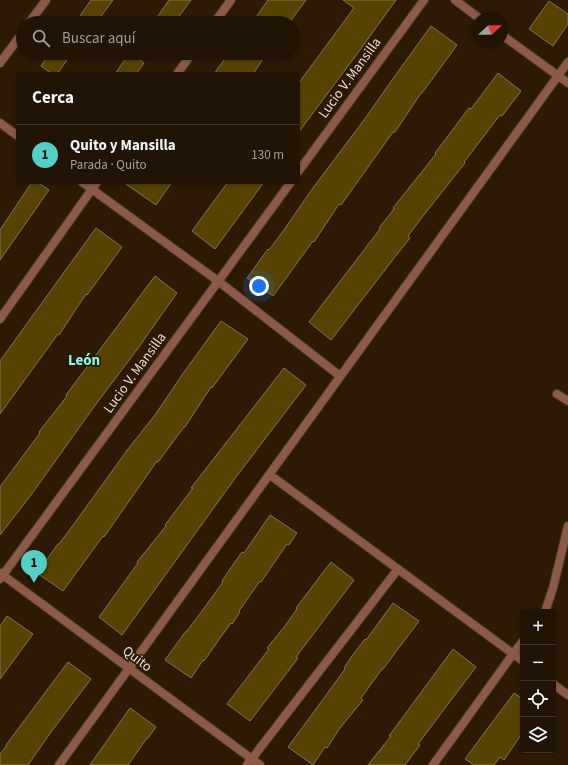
<!DOCTYPE html>
<html lang="es">
<head>
<meta charset="utf-8">
<style>
	body { margin:0; font-family:"Source Sans 3",sans-serif; background:#291d0e; color:#f1f3f6 }
	.controls { position:absolute; right:12px; bottom:12px; display:grid; overflow:hidden; border-radius:4px; box-shadow:0 1px 3px #0004 }
	.controls button { width:36px; height:36px; display:grid; place-items:center; padding:0; border:0; border-bottom:1px solid #3e3326; background:#211404; color:#f1f3f6; font:20px sans-serif }
	.compass { position:absolute; left:472px; top:12px; width:36px; height:36px; border-radius:50%; background:#211404; box-shadow:0 1px 3px #0004; rotate:69deg }
	.you { position:absolute; left:259px; top:286px; width:14px; height:14px; margin:-10px; border:3px solid #fff; border-radius:50%; background:#1a73e8; box-shadow:0 0 0 6px #1a73e833 }
	.badge { display:grid; place-items:center; width:26px; height:26px; border-radius:50%; background:#55cec6; color:#111; font-size:13px; font-weight:700 }
	.pin { position:absolute; translate:-50% -33px; filter:drop-shadow(0 1px 2px #0008) }
	.pin::after { content:''; position:absolute; top:21px; width:14px; height:12px; background:inherit; clip-path:polygon(0 0,100% 0,50% 100%) }
	.list { margin:0; padding:0; list-style:none }
	h2 { display:flex; justify-content:space-between; align-items:center; height:52px; margin:0; padding:0 16px; font-size:17px }
	h2 small { font-size:13px; font-weight:400; color:#a29e9a }
	.list li { display:grid; grid-template-columns:26px 1fr auto; gap:12px; align-items:center; box-sizing:border-box; height:60px; padding:0 16px; border-top:1px solid #3e3326 }
	.list b { display:block; font-size:15px; white-space:nowrap }
	.list p { margin:0; font-size:13px; white-space:nowrap; color:#a29e9a }
	.list em { font-size:13px; font-style:normal; color:#a29e9a }
	.icon { flex:none; width:22px; height:22px; fill:none; stroke:currentColor; stroke-width:2; stroke-linecap:round; stroke-linejoin:round }
	.map { position:relative; flex:none; width:568px; height:765px; overflow:hidden }
	.search { position:absolute; background:#211404; box-shadow:0 1px 3px #0004; left:16px; top:16px; width:284px; height:44px; display:flex; align-items:center; gap:10px; box-sizing:border-box; padding:0 14px; border-radius:22px; color:#a29e9a; font-size:15px }
	.panel { position:absolute; background:#211404; box-shadow:0 1px 3px #0004; left:16px; top:72px; width:284px; height:112px; border-radius:4px }
	.map>svg:first-child { display:block }
	.building { fill:#564303; stroke:#807559 }
	.lines { fill:none; stroke-linecap:round; stroke-linejoin:round }
	.lane-casing { stroke:#473522; stroke-width:10 }
	.street-casing { stroke:#473522; stroke-width:10 }
	.lane { stroke:#8b5a48; stroke-width:8 }
	.street { stroke:#8b5a48; stroke-width:8 }
	.labels { text-anchor:middle; dominant-baseline:central; stroke-width:3.5; stroke-linejoin:round; paint-order:stroke }
	.street-label { font-size:14px; fill:#eaddd1; stroke:#2c1a06 }
	.neighbourhood-label { font-size:15px; font-weight:bold; fill:#8cf7ef; stroke:#2c1a06 }
</style>
</head>
<body>
<div class="map">
<svg width="568" height="765" viewBox="0 0 568 765">
	<rect width="100%" height="100%" fill="#2c1a06"/>
	<g class="building">
		<path d="M91 0H113L96 23H75Z"/>
		<path d="M169 0H191L174 23H153Z"/>
		<path d="M268 0H306L289 23H252Z"/>
		<path d="M343 0H396L357 54 298 133V84L354 8Z"/>
		<path d="M549 1 568 14V24L553 46 529 29Z"/>
		<path d="M431 26 457 45 422 93H421L395 132H393L341 205 339 204 314 242 313 241 273 296 247 278 268 249 269 250 284 230 310 192 364 120 392 80Z"/>
		<path d="M50 53H72L57 74H52L41 66Z"/>
		<path d="M130 53 144 63 136 74H115L129 54Z"/>
		<path d="M229 53H267L253 74H214Z"/>
		<path d="M498 73 521 91 502 116 500 115 464 162 465 163 423 216 408 236 410 238 398 253 331 340 309 322 380 229 379 228 394 209 393 208 436 154 435 153 469 108 471 109Z"/>
		<path d="M32 182H37L49 190 0 260V230Z"/>
		<path d="M123 182H172L156 205Z"/>
		<path d="M228 182H264L215 249 192 231Z"/>
		<path d="M96 228 122 247 87 295 86 294 59 335 58 334 0 414V361Z"/>
		<path d="M155 276 177 293 150 331 139 347 96 404 31 495 0 535V487L40 433 39 432 67 396 66 395Z"/>
		<path d="M221 321 248 339 212 388 211 387 185 427H184L158 462 157 461 104 537 103 536 63 591 37 573 58 544H59L74 524 128 449 155 415 182 375Z"/>
		<path d="M284 368 306 385 236 477 122 635 99 617 138 563 137 562 166 526 165 525 193 488H191Z"/>
		<path d="M270 515 297 533 289 545 287 544 261 582 260 581 239 611 240 612 232 624 231 623 218 641 204 661 203 660 191 678 165 660 186 631H187L202 611 223 582 222 581 230 569 242 552 244 553Z"/>
		<path d="M331 562 354 580 296 657 298 658 286 674 250 721 227 704 269 649 267 648 285 626 297 609 296 608Z"/>
		<path d="M393 603 419 621 383 669H382L361 698 363 700 340 728 327 748 325 747 313 765 288 747 324 698 345 669 344 668 352 656 365 639 366 640Z"/>
		<path d="M7 616 33 634 0 679V626Z"/>
		<path d="M453 649 476 667 418 744 420 745 405 765H368L391 736H389Z"/>
		<path d="M68 662 91 679 51 732 28 765H0V754L7 745H6Z"/>
		<path d="M514 693 523 699V732L504 760 500 757 494 765H474L465 759Z"/>
		<path d="M130 708 156 727 148 738H147L128 765H90Z"/>
	</g>
	<g class="lines">
		<g class="lane-casing">
			<g id="lane">
				<path d="M557 394 568 401"/>
				<path d="M545 612 553 588 568 526"/>
				<path d="M513 654 523 641"/>
			</g>
		</g>
		<g class="street-casing">
			<g id="street">
				<path d="M455 0 479 18"/>
				<path d="M29 23 46 0"/>
				<path d="M214 23 231 0"/>
				<path d="M502 35 568 83"/>
				<path d="M0 63 23 32"/>
				<path d="M177 74 192 53"/>
				<path d="M0 123 18 136"/>
				<path d="M298 172 424 0"/>
				<path d="M82 182 218 281 340 376"/>
				<path d="M0 319 97 182"/>
				<path d="M270 475 523 661"/>
				<path d="M0 573 260 765"/>
				<path d="M0 579 291 182"/>
				<path d="M553 684 568 695"/>
				<path d="M59 765 568 62"/>
				<path d="M247 765 398 569"/>
				<path d="M433 765 513 654"/>
			</g>
		</g>
		<use href="#lane" class="lane"/>
		<use href="#street" class="street"/>
	</g>
	<g class="labels">
		<g class="street-label">
			<text transform="translate(350 78) rotate(-54)">Lucio V. Mansilla</text>
			<text transform="translate(135 373) rotate(-54)">Lucio V. Mansilla</text>
			<text transform="translate(137 659) rotate(37)">Quito</text>
		</g>
		<g class="neighbourhood-label">
			<text x="84" y="360">León</text>
		</g>
	</g>
</svg>
<div class="controls">
<button>+</button>
<button>−</button>
<button><svg class="icon" aria-label="locate" viewBox="0 0 24 24"><circle cx="12" cy="12" r="6"/><path d="M12 2v4M12 18v4M2 12h4M18 12h4"/></svg></button>
<button><svg class="icon" aria-label="layers" viewBox="0 0 24 24"><path d="M12 4l9 5-9 5-9-5zM3 14l9 5 9-5"/></svg></button>
</div>
<svg class="compass" viewBox="-18 -18 36 36"><path d="M0-13l5 13h-10z" fill="#e53935"/><path d="M0 13l5-13h-10z" fill="#a29e9a"/></svg>
<div class="you"></div>
<div class="pin badge" style="left:34px;top:583px">1</div>
<div class="search"><svg class="icon" aria-label="search" viewBox="0 0 24 24"><circle cx="10" cy="10" r="6"/><path d="M15 15l6 6"/></svg>Buscar aquí</div>
<section class="panel">
<h2>Cerca<small></small></h2>
<ul class="list">
<li><span class="badge">1</span><div><b>Quito y Mansilla</b><p>Parada · Quito</p></div><em>130 m</em></li>
</ul>
</section>
</div>
</body>
</html>
